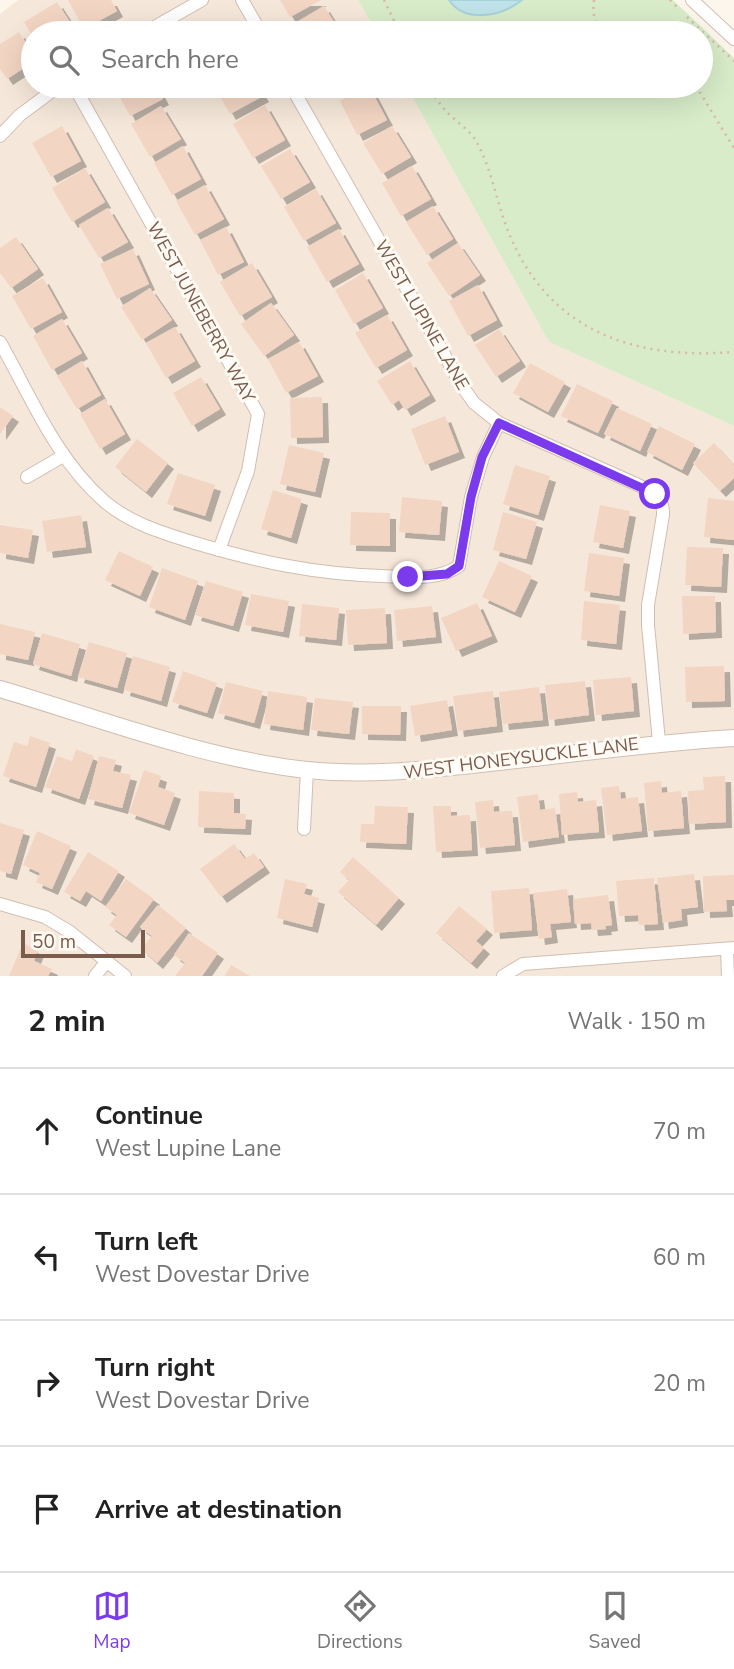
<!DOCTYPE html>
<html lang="en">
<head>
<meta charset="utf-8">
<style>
	body { margin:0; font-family:"Nunito Sans",sans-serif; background:#f6f6f6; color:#222 }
	.scale { position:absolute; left:21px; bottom:18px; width:124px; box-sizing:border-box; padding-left:7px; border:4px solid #7a5c4d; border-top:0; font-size:19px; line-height:24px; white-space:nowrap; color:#7a5c4d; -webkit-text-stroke:5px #fffaf3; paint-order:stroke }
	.stop { position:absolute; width:21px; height:21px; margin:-16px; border:5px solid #7c3aed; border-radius:50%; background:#fff }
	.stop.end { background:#7c3aed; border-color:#fff; box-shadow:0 2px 7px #0008 }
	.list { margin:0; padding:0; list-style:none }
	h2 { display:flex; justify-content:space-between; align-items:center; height:91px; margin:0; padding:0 28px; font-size:30px }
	h2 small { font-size:23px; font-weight:400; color:#767676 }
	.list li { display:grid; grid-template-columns:46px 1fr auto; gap:21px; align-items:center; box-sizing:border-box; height:126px; padding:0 28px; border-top:2px solid #e0e0e0 }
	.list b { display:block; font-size:26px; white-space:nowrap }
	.list p { margin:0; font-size:23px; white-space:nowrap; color:#767676 }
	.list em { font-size:23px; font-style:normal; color:#767676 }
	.icon { flex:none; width:38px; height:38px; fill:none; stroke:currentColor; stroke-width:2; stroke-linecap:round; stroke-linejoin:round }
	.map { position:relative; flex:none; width:734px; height:976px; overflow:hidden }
	.search { position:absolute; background:#fff; box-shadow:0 7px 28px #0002; left:21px; right:21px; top:21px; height:77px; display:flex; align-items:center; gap:18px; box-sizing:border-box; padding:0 24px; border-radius:38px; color:#767676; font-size:26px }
	.sheet { height:595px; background:#fff }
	nav { display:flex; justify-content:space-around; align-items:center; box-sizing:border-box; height:98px; border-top:2px solid #e0e0e0; background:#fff; font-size:19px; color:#767676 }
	nav a { display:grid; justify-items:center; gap:4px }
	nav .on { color:#7c3aed }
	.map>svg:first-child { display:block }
	.residential { fill:#f5e8da }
	.green { fill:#d8ecc9 }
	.water { fill:#bfe3e8; stroke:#a5d3da; stroke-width:2 }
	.building { fill:#f3d5c3; filter:url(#shadow) }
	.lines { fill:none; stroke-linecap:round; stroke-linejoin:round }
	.minor-casing { stroke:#d1beb0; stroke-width:14 }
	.tertiary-casing { stroke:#d1beb0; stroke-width:18 }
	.path { stroke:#d9b8a5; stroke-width:2.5; stroke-dasharray:2 5; stroke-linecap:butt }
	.minor { stroke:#fff; stroke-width:12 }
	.tertiary { stroke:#fff; stroke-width:16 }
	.route { stroke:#7c3aed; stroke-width:9 }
	.labels { text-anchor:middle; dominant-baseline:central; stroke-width:6; stroke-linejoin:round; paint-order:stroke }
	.street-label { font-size:18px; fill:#7a5c4d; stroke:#fffaf3 }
</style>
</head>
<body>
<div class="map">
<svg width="734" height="976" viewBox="0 0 734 976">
	<defs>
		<filter id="shadow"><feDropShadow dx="6" dy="6" stdDeviation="0" flood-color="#0004"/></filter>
	</defs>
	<rect width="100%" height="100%" fill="#fdf6ec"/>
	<path class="residential" d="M18 0H358L377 33H33V86H406L549 342 734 426V976H0V14Z"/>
	<path class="green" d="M358 0H673L734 58V426L549 342 406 86H701V33H377Z"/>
	<path class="water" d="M449 0H522C502 16 465 24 449 0Z"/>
	<g class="building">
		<path d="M68 0H111L117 11 84 29Z"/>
		<path d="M280 0H321L290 17Z"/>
		<path d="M57 2 77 33H33V37L24 22Z"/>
		<path d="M324 6 341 33H301L295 23Z"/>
		<path d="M218 21 226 33H197Z"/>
		<path d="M19 32 33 54V62L7 79 0 69V44Z"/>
		<path d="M114 86H156L163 99 130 116Z"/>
		<path d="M214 86H257L263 96 230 114Z"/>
		<path d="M369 86 387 120 357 135 340 101Z"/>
		<path d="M265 105 285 140 253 158 233 124Z"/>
		<path d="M161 106 181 139 150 157 131 124Z"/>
		<path d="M62 126 81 161 51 177 32 143Z"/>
		<path d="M392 126 411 157 382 174 363 143Z"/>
		<path d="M183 146 201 179 172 195 154 163Z"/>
		<path d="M290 149 310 182 281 199 261 166Z"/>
		<path d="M412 166 431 199 401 216 382 183Z"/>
		<path d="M85 168 105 202 72 222 52 188Z"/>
		<path d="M205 185 224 219 195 235 176 201Z"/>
		<path d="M316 189 336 223 304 241 284 207Z"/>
		<path d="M433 206 453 239 427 255 406 222Z"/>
		<path d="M108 208 128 242 99 258 79 225Z"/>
		<path d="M226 227 244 262 218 275 200 240Z"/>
		<path d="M339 229 359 264 327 282 307 247Z"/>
		<path d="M16 237 38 269 11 288 0 273V248Z"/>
		<path d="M458 243 480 275 449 296 427 263Z"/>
		<path d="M133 249 149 284 117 299 100 264Z"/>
		<path d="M252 263 272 297 240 316 220 282Z"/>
		<path d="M363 273 383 308 354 324 335 290Z"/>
		<path d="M43 278 62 312 31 329 12 296Z"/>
		<path d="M478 285 497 320 468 336 449 301Z"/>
		<path d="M150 288 172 320 142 340 121 307Z"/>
		<path d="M271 303 294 335 264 356 241 324Z"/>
		<path d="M387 315 407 350 376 368 355 333Z"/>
		<path d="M62 319 82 353 52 370 33 336Z"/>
		<path d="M175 327 195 361 166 378 146 343Z"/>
		<path d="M499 329 520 361 496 377 475 345Z"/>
		<path d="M299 342 318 376 286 393 268 359Z"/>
		<path d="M82 361 101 395 77 409 57 376Z"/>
		<path d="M410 361 430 395 405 410 399 400 392 405 377 381Z"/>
		<path d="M530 363 565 382 548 412 513 393Z"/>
		<path d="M201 377 220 409 192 426 173 393Z"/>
		<path d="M577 384 613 401 598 433 561 416Z"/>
		<path d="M322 397 323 437 291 438 290 398Z"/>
		<path d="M105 399 125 434 100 449 80 414Z"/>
		<path d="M0 407 13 416 0 434Z"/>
		<path d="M617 408 652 424 640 451 604 434Z"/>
		<path d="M445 416 459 452 425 465 411 429Z"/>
		<path d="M659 426 695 444 682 470 647 452Z"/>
		<path d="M137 439 168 463 146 492 115 467Z"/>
		<path d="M714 443 734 465V478L720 491 693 463Z"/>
		<path d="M289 445 324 453 315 492 280 484Z"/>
		<path d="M515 465 550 476 538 515 503 504Z"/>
		<path d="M178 473 215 485 205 516 167 504Z"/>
		<path d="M273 490 302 499 291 538 261 529Z"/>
		<path d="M402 497 442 501 439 535 399 532Z"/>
		<path d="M708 498 734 501V540L704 537Z"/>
		<path d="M600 505 630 511 623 548 593 542Z"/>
		<path d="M351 512 390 513V546L350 545Z"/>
		<path d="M503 512 537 522 526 559 493 550Z"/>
		<path d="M81 515 86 547 47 552 42 521Z"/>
		<path d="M0 525 33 530 28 558 0 553Z"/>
		<path d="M687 547 723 548 721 587 685 585Z"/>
		<path d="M119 551 153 567 140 596 105 580Z"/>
		<path d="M589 553 624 558 619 596 584 591Z"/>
		<path d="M499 561 532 576 515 612 482 597Z"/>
		<path d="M162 568 198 581 185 620 149 607Z"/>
		<path d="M206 581 243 592 233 626 195 615Z"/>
		<path d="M251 594 289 601 283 632 245 625Z"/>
		<path d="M682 596H715L716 632 683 634Z"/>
		<path d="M584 601 620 605 616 644 581 640Z"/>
		<path d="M477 603 492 636 456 651 441 618Z"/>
		<path d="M302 604 339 608 336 640 299 636Z"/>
		<path d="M432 606 436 637 397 641 394 610Z"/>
		<path d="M385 608 387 643 348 645 346 610Z"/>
		<path d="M0 624 35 632 28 660 0 654Z"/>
		<path d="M42 633 80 644 71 676 33 664Z"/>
		<path d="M89 642 127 653 117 688 78 677Z"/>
		<path d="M133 656 170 667 161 701 124 690Z"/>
		<path d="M724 666 725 701 686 702 685 667Z"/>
		<path d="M183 671 217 683 207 713 172 702Z"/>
		<path d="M631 677 634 711 596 715 593 680Z"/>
		<path d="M585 681 589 715 549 720 545 685Z"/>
		<path d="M226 682 263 691 254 723 218 713Z"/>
		<path d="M539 687 543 720 503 724 499 692Z"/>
		<path d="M268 691 307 697 303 730 264 724Z"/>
		<path d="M493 691 497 726 458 731 453 696Z"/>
		<path d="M315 698 353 702 349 734 311 730Z"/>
		<path d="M447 700 452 730 415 736 410 706Z"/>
		<path d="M362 706H401L400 735 362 734Z"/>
		<path d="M30 736 50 743 36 787 3 776 14 742 27 746Z"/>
		<path d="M76 749 94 756 79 799 45 787 57 756 72 761Z"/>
		<path d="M99 756 116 760 113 771 131 775 122 808 88 799Z"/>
		<path d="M144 770 161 776 158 787 175 793 164 825 129 813Z"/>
		<path d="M725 776 726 822 689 824 688 791 704 790 703 777Z"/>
		<path d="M661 781 662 793 681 791 684 828 648 831 644 783Z"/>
		<path d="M619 786 621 799 638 797 642 831 607 835 601 788Z"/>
		<path d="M199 791 234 793V813L246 814 245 829 198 827Z"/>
		<path d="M577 792 578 802 596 800 599 832 562 835 559 794Z"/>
		<path d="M538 794 540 810 555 808 559 837 523 842 517 797Z"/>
		<path d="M493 800 494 812 512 811 515 845 480 848 475 802Z"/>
		<path d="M375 806 408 807 406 844 360 842 361 824H374Z"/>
		<path d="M433 806H451V816L470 815 472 850 436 852Z"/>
		<path d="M0 823 24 830 11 874 0 871Z"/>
		<path d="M37 831 71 846 52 889 36 882 40 873 23 865Z"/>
		<path d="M234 844 245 859 254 853 264 867 221 897 200 869Z"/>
		<path d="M88 852 119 871 101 901 86 891 80 901 64 892Z"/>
		<path d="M353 857 399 898 376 925 338 892 349 880 340 872Z"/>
		<path d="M694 874 698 907 681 909 682 920 663 923 657 878Z"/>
		<path d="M734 875V900H726L727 911 704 912 703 876Z"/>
		<path d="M654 878 658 924 639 925 638 915 619 916 616 881Z"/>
		<path d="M126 879 154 899 126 937 109 925 117 915 105 907Z"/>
		<path d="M285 879 307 884 304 894 319 898 312 927 277 918Z"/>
		<path d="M529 888 532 930 494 933 491 891Z"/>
		<path d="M567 889 571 922 550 924 552 937 539 939 533 893Z"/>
		<path d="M608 895 612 925 605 926 606 929 592 930 591 923 575 924 573 899Z"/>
		<path d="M158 905 186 928 157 963 141 949 152 936 140 927Z"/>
		<path d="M459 906 487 929 476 941 484 948 471 963 436 933Z"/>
		<path d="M189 933 218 953 202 976H175L185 963 174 955Z"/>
		<path d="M23 943 38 950 34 961 52 969 48 976H9Z"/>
		<path d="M231 965 250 976H225Z"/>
	</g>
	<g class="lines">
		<g class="minor-casing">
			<g id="minor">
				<path d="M242 0 261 33"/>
				<path d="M692 0 734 39"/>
				<path d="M144 33 202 0"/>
				<path d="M74 86 258 414 248 471 219 550"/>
				<path d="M291 86 462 386 474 403 499 423 636 484C651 491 664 497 663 515L648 605V625L659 742"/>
				<path d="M0 136 20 115 59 86"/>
				<path d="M0 342C31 397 56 459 104 501 129 523 163 533 195 543 259 562 315 574 382 576 408 577 438 581 459 566L471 497 483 457 499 423"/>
				<path d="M27 477 63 456"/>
				<path d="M304 829 307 770"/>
				<path d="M0 904 45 917 70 932 125 976"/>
				<path d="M727 949 728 976"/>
				<path d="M95 976 107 961"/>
				<path d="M503 976 523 964 734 948"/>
			</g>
		</g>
		<g class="tertiary-casing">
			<path id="tertiary" d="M0 689C98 718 205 759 307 770 365 776 423 770 481 764 566 755 649 743 734 738"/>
		</g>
		<g class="path">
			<path d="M384 0 400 33"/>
			<path d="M594 0 593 12 600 33"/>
			<path d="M670 0 680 10"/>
			<path d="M687 17 734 61"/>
			<path d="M426 86C433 94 439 103 446 111 455 121 469 129 476 141 492 169 496 201 508 231 548 331 633 360 734 352"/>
			<path d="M696 86 734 148"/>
		</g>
		<use href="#minor" class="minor"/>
		<use href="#tertiary" class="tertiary"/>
	</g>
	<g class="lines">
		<path class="route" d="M408 577 447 574 459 566 471 497 482 457 499 423 655 494"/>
	</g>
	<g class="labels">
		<g class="street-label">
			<text transform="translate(201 312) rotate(61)">WEST JUNEBERRY WAY</text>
			<text transform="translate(422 315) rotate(60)">WEST LUPINE LANE</text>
			<text transform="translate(521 758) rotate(-7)">WEST HONEYSUCKLE LANE</text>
		</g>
	</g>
</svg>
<div class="scale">50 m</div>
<div class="stop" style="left:655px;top:494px"></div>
<div class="stop end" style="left:408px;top:577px"></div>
<div class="search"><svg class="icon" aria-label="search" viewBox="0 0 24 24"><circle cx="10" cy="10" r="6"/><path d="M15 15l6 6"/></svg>Search here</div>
</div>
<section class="sheet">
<h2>2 min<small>Walk · 150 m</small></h2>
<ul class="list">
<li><svg class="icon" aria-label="ahead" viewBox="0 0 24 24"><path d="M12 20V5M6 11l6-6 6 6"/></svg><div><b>Continue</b><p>West Lupine Lane</p></div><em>70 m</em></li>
<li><svg class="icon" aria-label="left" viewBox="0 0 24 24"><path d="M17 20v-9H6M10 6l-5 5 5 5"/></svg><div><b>Turn left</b><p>West Dovestar Drive</p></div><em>60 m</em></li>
<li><svg class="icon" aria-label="right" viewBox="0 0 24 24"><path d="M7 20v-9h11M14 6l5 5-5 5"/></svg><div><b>Turn right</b><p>West Dovestar Drive</p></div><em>20 m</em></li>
<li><svg class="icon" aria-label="arrive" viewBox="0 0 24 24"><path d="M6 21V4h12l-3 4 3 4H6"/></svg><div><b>Arrive at destination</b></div></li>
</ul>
</section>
<nav>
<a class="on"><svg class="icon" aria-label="map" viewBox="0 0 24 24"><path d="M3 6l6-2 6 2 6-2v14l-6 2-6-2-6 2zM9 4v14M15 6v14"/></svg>Map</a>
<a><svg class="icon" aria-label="directions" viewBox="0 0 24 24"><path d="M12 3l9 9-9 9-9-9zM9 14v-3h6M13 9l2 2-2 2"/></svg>Directions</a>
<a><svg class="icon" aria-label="saved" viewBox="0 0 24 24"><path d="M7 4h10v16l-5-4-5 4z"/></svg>Saved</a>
</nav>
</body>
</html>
